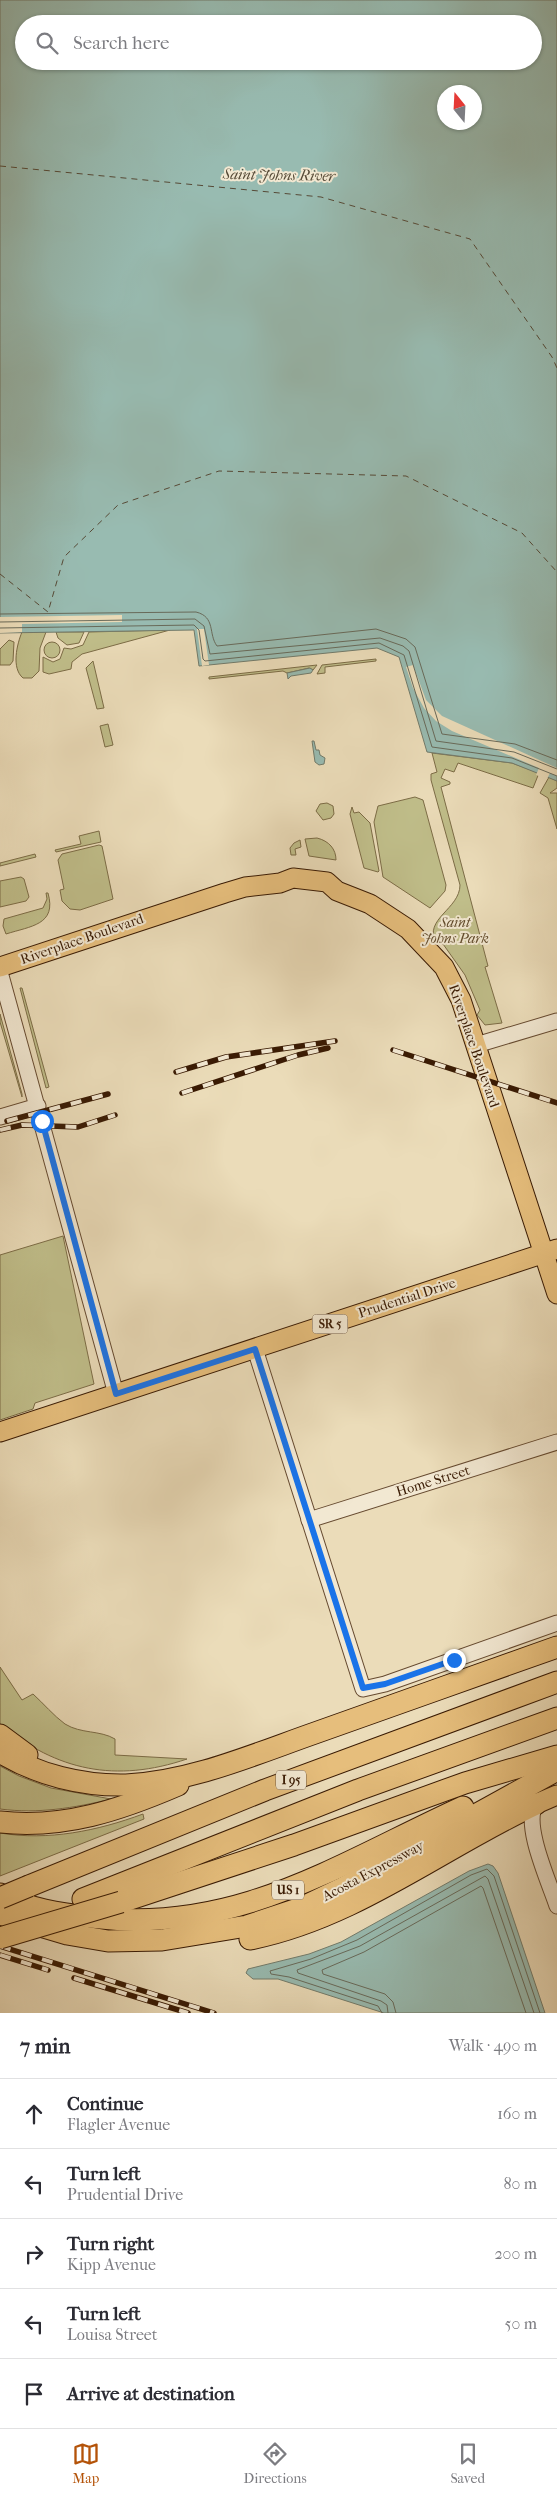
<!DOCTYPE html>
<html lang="en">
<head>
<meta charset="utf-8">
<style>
	body { margin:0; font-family:"IM FELL French Canon",serif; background:#f7f7f7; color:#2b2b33 }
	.compass { position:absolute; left:437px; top:85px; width:45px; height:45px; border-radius:50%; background:#fff; box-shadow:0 1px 4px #0004; rotate:342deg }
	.stop { position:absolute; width:15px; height:15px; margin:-11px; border:4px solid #1a73e8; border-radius:50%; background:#fff }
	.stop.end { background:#1a73e8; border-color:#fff; box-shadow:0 1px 5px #0008 }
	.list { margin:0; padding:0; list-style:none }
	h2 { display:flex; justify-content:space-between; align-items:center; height:65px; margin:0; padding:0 20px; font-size:21px }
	h2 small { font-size:16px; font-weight:400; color:#7c7c81 }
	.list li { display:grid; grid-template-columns:32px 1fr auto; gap:15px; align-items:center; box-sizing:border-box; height:70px; padding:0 20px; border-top:1px solid #e1e1e2 }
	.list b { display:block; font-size:19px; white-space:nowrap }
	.list p { margin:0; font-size:16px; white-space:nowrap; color:#7c7c81 }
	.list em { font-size:16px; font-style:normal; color:#7c7c81 }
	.icon { flex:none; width:28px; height:28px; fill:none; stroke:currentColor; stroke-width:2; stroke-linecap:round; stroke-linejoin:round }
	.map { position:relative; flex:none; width:557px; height:2013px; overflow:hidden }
	.search { position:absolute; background:#fff; box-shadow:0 1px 4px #0004; left:15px; right:15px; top:15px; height:55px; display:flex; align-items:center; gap:12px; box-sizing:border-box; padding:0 18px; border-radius:28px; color:#7c7c81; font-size:19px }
	.sheet { height:415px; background:#fff }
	nav { display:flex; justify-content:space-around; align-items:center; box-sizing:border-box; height:70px; border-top:1px solid #e1e1e2; background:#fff; font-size:14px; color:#7c7c81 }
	nav a { display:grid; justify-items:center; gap:2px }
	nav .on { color:#b45309 }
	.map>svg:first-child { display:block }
	.green { fill:#c0be8a; stroke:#7c6c46 }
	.water { fill:#98bbb1; stroke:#727b6b; fill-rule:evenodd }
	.pier { fill:#ebdcb9 }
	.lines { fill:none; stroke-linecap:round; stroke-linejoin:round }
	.shore { stroke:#686a5a; stroke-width:1 }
	.ferry { stroke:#564a37; stroke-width:1; stroke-dasharray:6 5; stroke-linecap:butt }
	.minor-casing { stroke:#664a30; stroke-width:17 }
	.major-casing { stroke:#391a03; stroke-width:21 }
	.highway-casing { stroke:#391a03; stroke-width:23 }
	.minor { stroke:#f2e8d2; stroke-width:15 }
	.major { stroke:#e6be7c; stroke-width:19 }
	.highway { stroke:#e6be7c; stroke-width:21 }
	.rail-casing { stroke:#391a03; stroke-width:5.5 }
	.rail { stroke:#f2e8d2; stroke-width:4; stroke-dasharray:11; stroke-linecap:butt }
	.highway-bridge-casing { stroke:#391a03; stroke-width:23; stroke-linecap:butt }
	.highway-bridge { stroke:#e6be7c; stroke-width:21 }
	.route { stroke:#1a73e8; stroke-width:6 }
	.labels { text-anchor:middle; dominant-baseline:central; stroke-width:4; stroke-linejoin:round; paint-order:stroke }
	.shield { fill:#f2e8d2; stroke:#705841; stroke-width:1 }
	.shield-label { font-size:12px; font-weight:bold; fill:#391a03 }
	.park-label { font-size:14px; font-style:italic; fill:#624b2c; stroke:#f2e8d2 }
	.street-label { font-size:14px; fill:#391a03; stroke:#f2e8d2 }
	.water-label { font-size:15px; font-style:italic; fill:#564a37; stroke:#f2e8d2 }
</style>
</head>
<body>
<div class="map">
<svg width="557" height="2013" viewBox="0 0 557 2013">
	<rect width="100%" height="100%" fill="#ebdcb9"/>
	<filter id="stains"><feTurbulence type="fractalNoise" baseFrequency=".004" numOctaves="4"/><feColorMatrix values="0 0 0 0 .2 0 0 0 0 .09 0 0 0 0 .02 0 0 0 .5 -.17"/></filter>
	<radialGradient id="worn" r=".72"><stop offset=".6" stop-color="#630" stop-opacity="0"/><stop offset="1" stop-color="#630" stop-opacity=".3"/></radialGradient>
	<g class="green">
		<path d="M170 630 82 654 72 662 71 669 49 674 43 672V657L53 662 60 659 64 648 71 649 83 645 89 632Z"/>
		<path d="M22 632H46L40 648 39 671 32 678H23C11 668 17 644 22 632Z"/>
		<path d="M56 632H84L79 643 67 645 58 638Z"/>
		<path d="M9 640 14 642 13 661 10 665H0V649Z"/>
		<circle cx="52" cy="650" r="8"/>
		<path d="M376 659V661L325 667V673L317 674 322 665Z"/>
		<path d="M93 661 104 708 97 709 86 668Z"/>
		<path d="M317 665 313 670 309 668 287 673 283 671 209 679V677Z"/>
		<path d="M108 724 113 745 105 747 100 726Z"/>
		<path d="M432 753 512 763 539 773 533 788 458 763 454 772 445 769 441 778 450 782V784L441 787 488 966 485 967 502 1023 485 1025 477 1015 480 1010 465 975 443 944 436 943C423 919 460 909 460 885L431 780V774L437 772Z"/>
		<path d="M549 777 557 781V788L550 793H557V829L548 798 540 793Z"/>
		<path d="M415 797 423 800 446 885 445 891 430 908 383 877 374 822 378 806Z"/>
		<path d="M327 803 333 806 334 814 331 818 323 820 316 811 320 804Z"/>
		<path d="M352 807 354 813 359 812 370 823 379 871 378 872 364 868 350 814Z"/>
		<path d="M99 831 101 842 56 852 55 850 81 844 79 836Z"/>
		<path d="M317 838C329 841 336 849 336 860L309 856 305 839Z"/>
		<path d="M300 840 301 847 295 849 296 855H291L290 848 294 843Z"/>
		<path d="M99 845 102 846 113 899 80 910 70 909 62 901 60 890 64 889 58 860 62 854Z"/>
		<path d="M35 854 36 857 0 866V863Z"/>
		<path d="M21 877 24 879 29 897 26 901 0 907V881Z"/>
		<path d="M46 893H48C57 925 31 926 6 934L3 926 4 919 43 908 47 899Z"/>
		<path d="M20 988H22L49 1087 46 1088Z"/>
		<path d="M0 1014 22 1094V1097L0 1022Z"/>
		<path d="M63 1236 94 1384 35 1403 33 1409 0 1420V1255Z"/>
		<path d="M0 1667 22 1700 33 1694C43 1703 54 1716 65 1724 81 1734 100 1730 115 1739V1755L187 1759C116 1783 57 1771 0 1724Z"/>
		<path d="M0 1766 19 1776 51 1788 111 1799C74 1808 38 1814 0 1809Z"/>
		<path d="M143 1814 144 1819 0 1876V1833C48 1841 97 1831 143 1814Z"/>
	</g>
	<g class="water">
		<path d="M0 0H557V781L512 763 427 752 399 657 377 648 199 666 194 630 0 633ZM24 24H533V61H24ZM444 92H474V122H444Z"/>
		<path d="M310 668 313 670 311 673 291 676 288 679 287 673Z"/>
		<path d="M312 741H314L316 750H319L320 755 325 758 324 764 319 765 315 762Z"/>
		<path d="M488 1864 493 1866 498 1873 545 2013H384L278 1979H253L246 1973 248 1969 309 1954 341 1942 469 1871Z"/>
	</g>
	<g class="pier">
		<path d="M122 615V622L22 624V632L0 633V617Z"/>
		<path d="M197 629H204L209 665 202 666Z"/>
		<path d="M413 665 426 700 442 716 557 768V776L550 773 547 779 536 775 539 768 452 731 436 721 424 708 413 688 406 667Z"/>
	</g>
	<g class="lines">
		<g class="shore">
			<path d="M0 614 196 612C216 617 208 634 217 646L376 629 406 639 415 647 442 734 515 744 557 760"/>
			<path d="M0 622 195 619 204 626 210 654 380 638 403 646 409 651 436 741 514 752 557 769"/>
			<path d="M0 628 194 625 199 630 203 659 205 661 379 643 404 655 432 747 512 758 557 776"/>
			<path d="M382 2013 378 2006 289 1977 271 1974 270 1971 311 1959 357 1940 471 1875 487 1869 494 1876 540 2013"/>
			<path d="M388 2013 387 2005 381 2001 298 1973 297 1970 360 1946 485 1876 488 1879 534 2013"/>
			<path d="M396 2013 393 2002 385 1994 323 1974 322 1970 364 1952 481 1886 483 1888 526 2013"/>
		</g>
		<g class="ferry">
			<path d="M0 166 321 197 470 239 552 357 557 368"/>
			<path d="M0 574 48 612 64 557 118 505 219 471 406 476 522 533 557 572"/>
		</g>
		<g class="minor-casing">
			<g id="minor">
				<path d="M0 972 116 1394"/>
				<path d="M476 1045 557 1021"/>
				<path d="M0 1117 38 1106"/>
				<path d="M255 1349 363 1689 385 1684 557 1623"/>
				<path d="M309 1520 557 1442"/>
				<path d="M536 1804C522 1824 550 1884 557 1906"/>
			</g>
		</g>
		<g class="major-casing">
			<g id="major">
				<path d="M0 967 225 893 245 887 280 883 293 878 327 882 337 891 370 904 408 929 444 967 461 1000 557 1294"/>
				<path d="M0 1432 557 1249"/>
				<path d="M536 1804 557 1795"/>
			</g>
		</g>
		<g class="highway-casing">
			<g id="highway">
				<path d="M0 1735 27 1755"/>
				<path d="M0 1752C37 1775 83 1786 126 1785 191 1782 255 1754 315 1733 396 1704 476 1676 557 1647"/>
				<path d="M0 1822C64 1829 120 1810 178 1785"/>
				<path d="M29 1886 265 1790 557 1682"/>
				<path d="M0 1894C28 1909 60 1914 91 1917 236 1935 338 1864 463 1807"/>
				<path d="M83 1899 358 1790 557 1718"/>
				<path d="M121 1902 294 1845 465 1783 557 1756"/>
				<path d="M0 1914 67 1934 108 1941 162 1940 247 1926 301 1908 343 1888 557 1770"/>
				<path d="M250 1939C355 1918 440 1849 536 1804"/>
			</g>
		</g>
		<use href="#minor" class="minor"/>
		<use href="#major" class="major"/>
		<use href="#highway" class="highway"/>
		<g class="rail-casing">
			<g id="rail">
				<path d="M393 1050 557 1103"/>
				<path d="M176 1072 226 1057 335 1041"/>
				<path d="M182 1093 298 1055 328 1048"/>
				<path d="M7 1121 108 1094"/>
				<path d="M0 1130 22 1125 78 1127 115 1115"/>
				<path d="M0 1946 214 2013"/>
				<path d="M0 1955 48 1970"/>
				<path d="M74 1978 188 2013"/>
			</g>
		</g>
		<use href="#rail" class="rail"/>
		<g class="highway-bridge-casing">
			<g id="highway-bridge">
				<path d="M0 1898 29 1886"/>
				<path d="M0 1938 121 1902"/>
			</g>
		</g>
		<use href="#highway-bridge" class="highway-bridge"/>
	</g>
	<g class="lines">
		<path class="route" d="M42 1121 116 1394 255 1349 363 1688 385 1684 454 1660"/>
	</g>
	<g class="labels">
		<g class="shield">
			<rect x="312.5" y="1314.5" width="35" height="19" rx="4"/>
			<rect x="276" y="1770.5" width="30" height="19" rx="4"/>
			<rect x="272" y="1880.5" width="32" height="19" rx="4"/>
		</g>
		<g class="shield-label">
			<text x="330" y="1324">SR 5</text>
			<text x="291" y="1780">I 95</text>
			<text x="288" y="1890">US 1</text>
		</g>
		<g class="park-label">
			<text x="455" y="922">Saint<tspan x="455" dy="16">Johns Park</tspan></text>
		</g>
		<g class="street-label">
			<text transform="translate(82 939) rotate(-19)">Riverplace Boulevard</text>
			<text transform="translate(474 1046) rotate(71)">Riverplace Boulevard</text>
			<text transform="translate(407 1298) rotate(-18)">Prudential Drive</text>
			<text transform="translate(433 1481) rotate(-17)">Home Street</text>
			<text transform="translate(373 1871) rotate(-28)">Acosta Expressway</text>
		</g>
		<g class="water-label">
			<text transform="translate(279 175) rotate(1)">Saint Johns River</text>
		</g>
	</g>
	<rect width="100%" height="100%" filter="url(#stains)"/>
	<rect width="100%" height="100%" fill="url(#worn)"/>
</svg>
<svg class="compass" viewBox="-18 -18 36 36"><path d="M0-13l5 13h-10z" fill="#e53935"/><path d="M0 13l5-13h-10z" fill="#7c7c81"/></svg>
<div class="stop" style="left:42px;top:1121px"></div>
<div class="stop end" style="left:454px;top:1660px"></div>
<div class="search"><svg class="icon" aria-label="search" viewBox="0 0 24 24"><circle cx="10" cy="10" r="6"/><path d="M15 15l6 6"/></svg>Search here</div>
</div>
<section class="sheet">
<h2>7 min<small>Walk · 490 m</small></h2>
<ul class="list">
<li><svg class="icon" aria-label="ahead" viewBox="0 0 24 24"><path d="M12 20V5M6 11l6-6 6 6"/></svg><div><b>Continue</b><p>Flagler Avenue</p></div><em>160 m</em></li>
<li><svg class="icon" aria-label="left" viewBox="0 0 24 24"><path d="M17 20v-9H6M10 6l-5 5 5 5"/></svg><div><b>Turn left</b><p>Prudential Drive</p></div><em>80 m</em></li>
<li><svg class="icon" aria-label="right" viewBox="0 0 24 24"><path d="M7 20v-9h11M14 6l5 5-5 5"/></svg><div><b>Turn right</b><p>Kipp Avenue</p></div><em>200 m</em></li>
<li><svg class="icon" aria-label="left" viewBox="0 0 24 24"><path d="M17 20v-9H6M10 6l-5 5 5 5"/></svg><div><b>Turn left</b><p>Louisa Street</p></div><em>50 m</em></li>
<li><svg class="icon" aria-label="arrive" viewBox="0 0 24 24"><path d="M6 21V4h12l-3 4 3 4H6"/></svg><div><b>Arrive at destination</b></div></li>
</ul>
</section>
<nav>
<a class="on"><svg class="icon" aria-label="map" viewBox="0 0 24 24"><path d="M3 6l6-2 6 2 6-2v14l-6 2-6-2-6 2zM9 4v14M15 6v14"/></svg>Map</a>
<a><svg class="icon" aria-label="directions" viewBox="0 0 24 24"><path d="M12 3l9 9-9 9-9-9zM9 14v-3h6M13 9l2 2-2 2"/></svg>Directions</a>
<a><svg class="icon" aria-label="saved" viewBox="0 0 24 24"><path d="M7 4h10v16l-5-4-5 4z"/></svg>Saved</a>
</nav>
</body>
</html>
